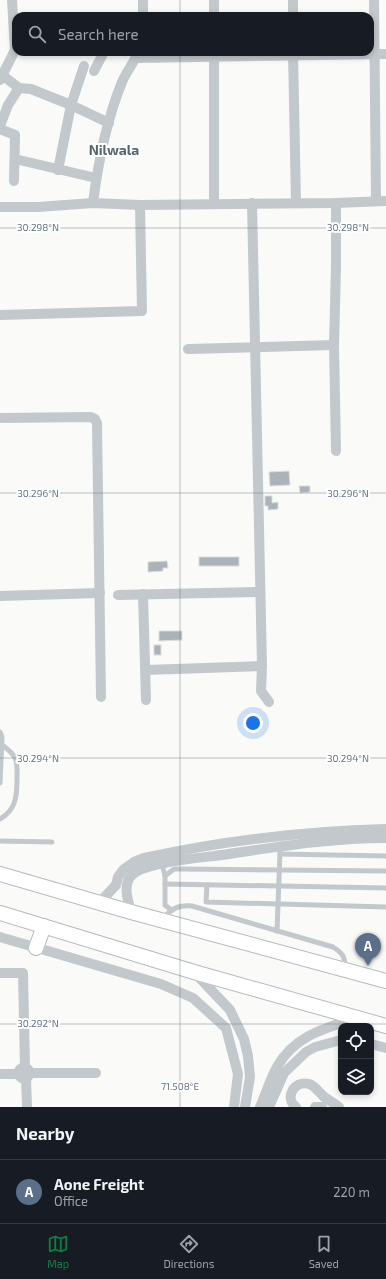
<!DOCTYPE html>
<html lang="en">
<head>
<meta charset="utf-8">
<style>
	body { margin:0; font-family:"Exo 2",sans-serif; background:#242831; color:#f1f3f6 }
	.controls { position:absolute; right:12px; bottom:12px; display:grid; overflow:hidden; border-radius:8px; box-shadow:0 2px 6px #0003 }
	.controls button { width:36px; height:36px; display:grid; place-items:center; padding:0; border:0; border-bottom:1px solid #363941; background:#171b24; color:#f1f3f6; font:20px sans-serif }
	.you { position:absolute; left:253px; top:723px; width:14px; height:14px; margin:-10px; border:3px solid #fff; border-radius:50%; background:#1a73e8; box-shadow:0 0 0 6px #1a73e833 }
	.badge { display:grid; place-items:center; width:26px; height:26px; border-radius:50%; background:#0b8043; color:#fff; font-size:13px; font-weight:700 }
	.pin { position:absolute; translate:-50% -33px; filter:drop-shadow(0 1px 2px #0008) }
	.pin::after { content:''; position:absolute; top:21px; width:14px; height:12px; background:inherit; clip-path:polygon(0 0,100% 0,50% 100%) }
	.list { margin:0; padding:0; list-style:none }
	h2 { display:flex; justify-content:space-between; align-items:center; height:52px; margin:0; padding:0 16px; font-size:17px }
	h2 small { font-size:13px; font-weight:400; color:#9ea1a6 }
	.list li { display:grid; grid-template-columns:26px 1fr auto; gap:12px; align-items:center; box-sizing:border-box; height:64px; padding:0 16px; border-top:1px solid #363941 }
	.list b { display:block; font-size:15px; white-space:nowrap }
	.list p { margin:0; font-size:13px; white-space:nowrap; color:#9ea1a6 }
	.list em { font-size:13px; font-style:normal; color:#9ea1a6 }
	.icon { flex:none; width:22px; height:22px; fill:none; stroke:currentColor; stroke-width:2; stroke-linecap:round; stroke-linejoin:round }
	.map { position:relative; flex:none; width:386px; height:1107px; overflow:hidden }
	.search { position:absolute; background:#171b24; box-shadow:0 2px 6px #0003; left:12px; right:12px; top:12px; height:44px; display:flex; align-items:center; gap:10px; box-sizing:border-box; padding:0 14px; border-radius:12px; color:#9ea1a6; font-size:15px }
	.sheet { height:116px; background:#171b24 }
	nav { display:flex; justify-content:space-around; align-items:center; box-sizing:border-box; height:56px; border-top:1px solid #363941; background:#171b24; font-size:11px; color:#9ea1a6 }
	nav a { display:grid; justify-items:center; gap:2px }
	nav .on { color:#0b8043 }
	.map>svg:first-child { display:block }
	.building { fill:#aab3b9; stroke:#dcdcda }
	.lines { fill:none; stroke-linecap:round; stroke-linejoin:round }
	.secondary-casing { stroke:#b3babf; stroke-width:16 }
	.service { stroke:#c3c8cc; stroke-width:5 }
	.minor { stroke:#c3c8cc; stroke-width:10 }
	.secondary { stroke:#fff; stroke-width:14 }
	.ticks { fill:none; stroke:#657683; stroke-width:1; stroke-opacity:0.45 }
	.labels { text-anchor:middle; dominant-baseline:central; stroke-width:4; stroke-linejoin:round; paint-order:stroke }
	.quarter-label { font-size:14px; font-weight:bold; fill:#57646e; stroke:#fff }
	.ticks-label { font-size:10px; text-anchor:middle; fill:#657683; stroke:#fff; stroke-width:4; stroke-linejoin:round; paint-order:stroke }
</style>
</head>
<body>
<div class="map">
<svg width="386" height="1107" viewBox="0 0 386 1107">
	<rect width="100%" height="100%" fill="#fafaf8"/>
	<g class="building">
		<path d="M289 471 290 485 270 486 269 472Z"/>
		<path d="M299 486H310V492L300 493Z"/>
		<path d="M265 496H272V503L278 502V509L268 510V506H265Z"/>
		<rect x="199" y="557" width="40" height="9"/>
		<path d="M167 561 168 568H163V571L148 572V562Z"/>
		<path d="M159 631H182V640L159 641Z"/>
		<rect x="154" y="645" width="7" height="10"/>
	</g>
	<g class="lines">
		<g class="secondary-casing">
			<g id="secondary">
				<path d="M0 874 131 912 386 981"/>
				<path d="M0 913 194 972 386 1026"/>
				<path d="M36 948 44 926"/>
			</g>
		</g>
		<g class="service">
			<path d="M0 732 2 737 0 783"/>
			<path d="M0 819C16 810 17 796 17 779 17 772 18 764 15 758 12 752 7 749 2 745"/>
			<path d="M0 841 52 842"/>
			<path d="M280 854 386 856"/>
			<path d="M162 864 165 876V905L171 910"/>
			<path d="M165 876 174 869H182L386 871"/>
			<path d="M165 884 386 888"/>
			<path d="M207 885 206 902 386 907"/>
			<path d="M163 918C173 908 178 905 192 906L333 947C344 954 344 956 346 969"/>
			<path d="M277 931 280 852"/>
		</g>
		<g class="minor">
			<path d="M214 0V16"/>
			<path d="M374 0 376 201"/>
			<path d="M143 16V0"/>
			<path d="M293 16V0"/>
			<path d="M214 52V204"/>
			<path d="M293 52 296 203"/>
			<path d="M136 58 386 54"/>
			<path d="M94 71 104 52"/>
			<path d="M2 75 19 88 31 89 71 105 109 123"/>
			<path d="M0 80 15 50 12 0"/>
			<path d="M0 126 8 105 19 88"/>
			<path d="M0 129 15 135 14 181"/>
			<path d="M15 159 96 178"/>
			<path d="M58 170 71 105 84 66"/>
			<path d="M93 203C98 163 107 119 122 82 126 72 134 63 138 52"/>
			<path d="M252 203 262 666 261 691 269 702"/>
			<path d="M336 203V267L334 345 336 451"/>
			<path d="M0 207H38L93 203 140 205 336 203 386 201"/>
			<path d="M0 315 142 311 140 205"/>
			<path d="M188 349 334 345"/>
			<path d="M0 418 91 417 95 419 97 423 101 697"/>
			<path d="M143 594 146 700"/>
			<path d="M118 595 260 592"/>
			<path d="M0 596 100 593"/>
			<path d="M146 670 262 666"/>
			<path d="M99 903 116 885 118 877 124 869 134 862 144 858C222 841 307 831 386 829"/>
			<path d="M131 912C128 900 122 885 132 875 144 863 196 858 214 856 271 848 328 838 386 838"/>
			<path d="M0 937 161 984 193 998 226 1028 238 1074 234 1107"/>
			<path d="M0 973H23L25 1068"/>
			<path d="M195 973 230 1010 244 1039 248 1056 250 1077 245 1107"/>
			<path d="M371 1044 386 1048"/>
			<circle cx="24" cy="1073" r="5.5"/>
			<path d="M30 1073H96"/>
			<path d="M0 1074H19"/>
			<path d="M26 1078 27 1107"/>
			<path d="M260 1107C266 1094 270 1079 277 1067 294 1036 325 1028 357 1018"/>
			<path d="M269 1107 284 1073 306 1052 315 1047 341 1040"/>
			<path d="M296 1107C284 1098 294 1080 309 1084 314 1085 319 1092 323 1096 328 1100 334 1103 339 1107"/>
			<path d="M315 1107H322"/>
		</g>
		<use href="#secondary" class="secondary"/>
	</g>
	<path class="ticks" d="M180 0V16M180 52V1107M0 228H386M0 493H386M0 758H386M0 1024H386"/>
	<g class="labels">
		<g class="quarter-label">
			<text x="114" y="149">Nilwala</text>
		</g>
	</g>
	<g class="ticks-label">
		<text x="38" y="231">30.298°N</text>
		<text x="348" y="231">30.298°N</text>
		<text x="38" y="497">30.296°N</text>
		<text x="348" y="497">30.296°N</text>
		<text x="38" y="762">30.294°N</text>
		<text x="348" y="762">30.294°N</text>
		<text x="38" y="1027">30.292°N</text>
		<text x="180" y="1090">71.508°E</text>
	</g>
</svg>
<div class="controls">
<button><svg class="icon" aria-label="locate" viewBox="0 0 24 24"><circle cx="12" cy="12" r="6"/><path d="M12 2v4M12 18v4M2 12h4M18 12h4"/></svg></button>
<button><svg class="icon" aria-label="layers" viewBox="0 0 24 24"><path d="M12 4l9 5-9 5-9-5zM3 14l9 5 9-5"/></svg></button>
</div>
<div class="you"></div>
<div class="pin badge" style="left:368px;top:966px;background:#5c6f8a">A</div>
<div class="search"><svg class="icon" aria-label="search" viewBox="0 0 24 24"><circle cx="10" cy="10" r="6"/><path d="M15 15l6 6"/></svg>Search here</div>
</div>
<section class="sheet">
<h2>Nearby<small></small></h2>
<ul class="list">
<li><span class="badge" style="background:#5c6f8a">A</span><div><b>Aone Freight</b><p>Office</p></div><em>220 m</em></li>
</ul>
</section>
<nav>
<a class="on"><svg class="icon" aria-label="map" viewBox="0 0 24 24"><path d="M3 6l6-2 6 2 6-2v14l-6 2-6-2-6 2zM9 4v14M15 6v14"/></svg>Map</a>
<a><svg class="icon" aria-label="directions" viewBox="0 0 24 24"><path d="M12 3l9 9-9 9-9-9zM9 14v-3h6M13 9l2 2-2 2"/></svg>Directions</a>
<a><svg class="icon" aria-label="saved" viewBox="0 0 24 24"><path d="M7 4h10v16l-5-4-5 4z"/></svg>Saved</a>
</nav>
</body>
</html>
